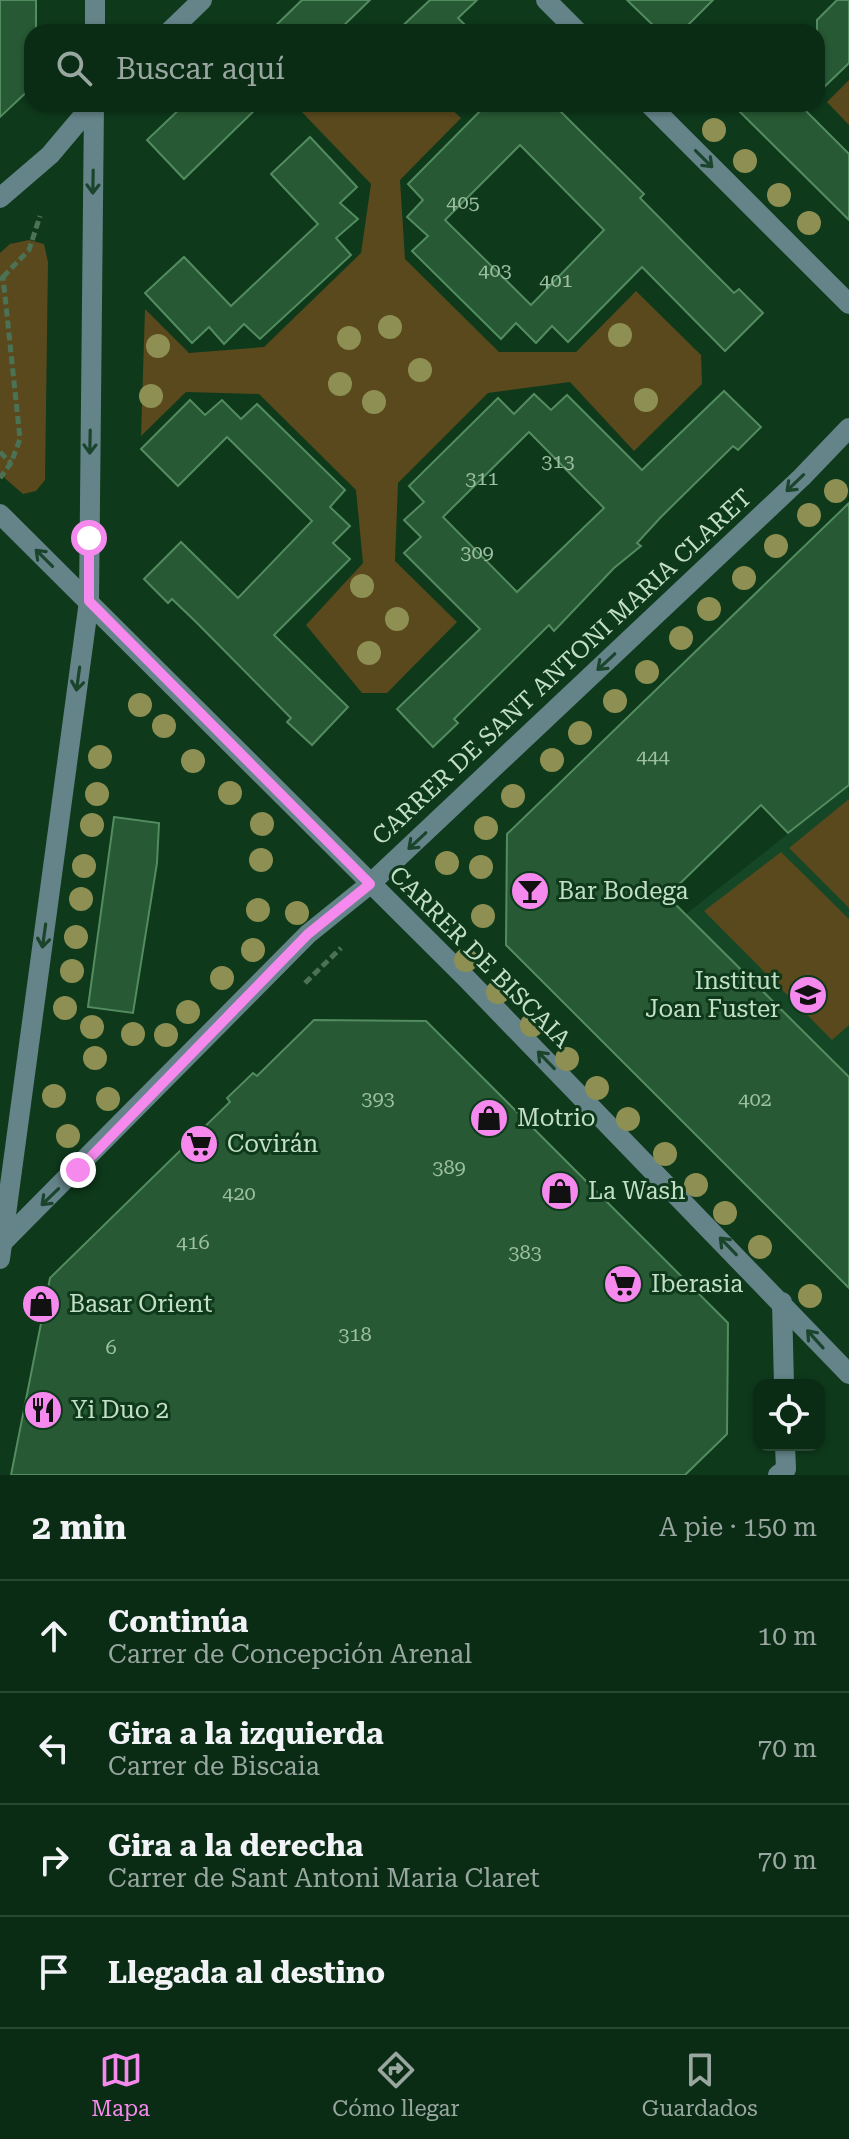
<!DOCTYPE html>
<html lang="es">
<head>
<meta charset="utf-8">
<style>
	body { margin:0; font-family:"Roboto Serif",serif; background:#13331d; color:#f1f3f6 }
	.controls { position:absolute; right:24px; bottom:24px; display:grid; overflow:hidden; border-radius:16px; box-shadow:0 2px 6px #0004 }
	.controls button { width:72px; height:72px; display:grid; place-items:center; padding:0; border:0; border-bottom:2px solid #2a4734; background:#0a2b14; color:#f1f3f6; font:40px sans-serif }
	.stop { position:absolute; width:24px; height:24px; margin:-18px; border:6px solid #f689ee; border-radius:50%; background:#fff }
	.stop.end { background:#f689ee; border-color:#fff; box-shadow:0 2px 8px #0008 }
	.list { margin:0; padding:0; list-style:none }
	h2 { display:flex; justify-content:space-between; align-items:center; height:104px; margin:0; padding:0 32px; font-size:34px }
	h2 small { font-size:26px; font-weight:400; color:#99a7a0 }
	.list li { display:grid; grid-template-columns:52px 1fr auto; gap:24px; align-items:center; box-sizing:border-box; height:112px; padding:0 32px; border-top:2px solid #2a4734 }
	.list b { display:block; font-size:30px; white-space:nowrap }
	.list p { margin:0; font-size:26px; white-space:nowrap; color:#99a7a0 }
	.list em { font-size:26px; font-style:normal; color:#99a7a0 }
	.icon { flex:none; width:44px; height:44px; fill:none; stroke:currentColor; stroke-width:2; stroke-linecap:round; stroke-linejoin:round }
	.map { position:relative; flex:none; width:849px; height:1475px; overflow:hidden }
	.search { position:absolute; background:#0a2b14; box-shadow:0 2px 6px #0004; left:24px; right:24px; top:24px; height:88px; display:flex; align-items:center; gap:20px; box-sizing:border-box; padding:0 28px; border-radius:24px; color:#99a7a0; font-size:30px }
	.sheet { height:552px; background:#0a2b14 }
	nav { display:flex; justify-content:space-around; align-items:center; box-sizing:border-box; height:112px; border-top:2px solid #2a4734; background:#0a2b14; font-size:22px; color:#99a7a0 }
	nav a { display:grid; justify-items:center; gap:4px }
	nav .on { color:#f689ee }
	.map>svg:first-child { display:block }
	.built { fill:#154625 }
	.green { fill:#59491d }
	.building { fill:#275934; stroke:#538c5f; stroke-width:2; fill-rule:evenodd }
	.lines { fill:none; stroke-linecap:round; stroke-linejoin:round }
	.path { stroke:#4b7255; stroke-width:5; stroke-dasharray:8 4; stroke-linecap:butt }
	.minor { stroke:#648489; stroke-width:20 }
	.tree { fill:#8e8f52 }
	.oneway { stroke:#1b442c }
	.route { stroke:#f689ee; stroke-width:10 }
	.labels { text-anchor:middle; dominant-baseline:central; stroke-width:6; stroke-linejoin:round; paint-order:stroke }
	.number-label { font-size:20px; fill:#9cbea2 }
	.street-label { font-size:24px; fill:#c3e0c7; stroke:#0e391b }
	.poi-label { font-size:24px; fill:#c3e0c7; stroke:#0e391b; text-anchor:start }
</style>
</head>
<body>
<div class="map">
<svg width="849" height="1475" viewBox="0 0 849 1475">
	<rect width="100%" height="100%" fill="#0e391b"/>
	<path class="built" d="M849 786V1077L686 914Z"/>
	<g class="green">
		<path d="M849 80V125L827 102Z"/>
		<path d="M302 104H446L461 118 400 180 405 259 499 352H576L636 291 701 355 702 384 634 451 570 382 488 393 398 483 395 561 457 622 387 693H362L306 625 363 563 356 490 259 394 186 392 141 436 145 309 189 353 264 347 361 253 371 184 298 108Z"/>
		<path d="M29 240 44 244 48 262 45 480 36 491 23 494 0 474V253L10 244Z"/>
		<path d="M849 799V908L789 848Z"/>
		<path d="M781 852 849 919V1025L832 1040 704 911Z"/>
	</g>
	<g class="building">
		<path d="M0 0H36V32H32V87L0 117Z"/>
		<path d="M302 0H370L337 32H269Z"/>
		<path d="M430 0H477L458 18 472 32H396Z"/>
		<path d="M627 0H713L681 32H660Z"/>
		<path d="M837 0H849V63L817 94V20Z"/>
		<path d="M185 104H261L184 179 147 140Z"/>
		<path d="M487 104H553L644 194 640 198 711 270 734 293 739 289 763 313 725 351 642 267 568 342 552 326 536 343 516 323 501 339 412 251 428 236 407 217 423 200 408 184ZM520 145 604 230 531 305 445 220Z"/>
		<path d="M732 104H799L849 154V220Z"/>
		<path d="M310 137 357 187 340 203 358 219 336 238 351 255 260 339 244 324 224 344 209 327 192 343 145 293 184 257 231 306 318 224 271 174Z"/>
		<path d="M724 391 761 427 738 450 733 446 661 517 637 543 641 546 614 568 554 631 549 625 454 719 458 723 433 747 397 709 480 629 404 553 421 537 404 520 424 502 409 486 498 398 514 414 534 394 551 410 567 395 642 470ZM529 432 604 508 517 592 443 517Z"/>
		<path d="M190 400 205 415 222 400 241 419 257 404 345 490 330 507 350 526 333 543 350 559 274 635 348 707 312 745 287 722 291 718 196 622 172 599 168 603 144 579 181 542 238 598 312 521 227 437 178 486 141 449Z"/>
		<path d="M849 503V785L788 833 761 805 667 896 849 1077V1288L506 945 507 834Z"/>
		<path d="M114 817 159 823 157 863 133 1013 88 1007Z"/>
		<path d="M314 1020 426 1021 728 1323 727 1434 685 1475H11L50 1278 230 1102 227 1098 253 1073 257 1076Z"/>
	</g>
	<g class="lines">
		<g class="path">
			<path d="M3 277 29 250 40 216"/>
			<path d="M0 280 3 277 20 439 11 463 0 478"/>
			<path d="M0 452 11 463"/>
			<path d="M305 983 341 948"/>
		</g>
		<g class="minor">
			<path d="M546 0 578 32"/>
			<path d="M95 32V0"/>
			<path d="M169 32 202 0"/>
			<path d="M649 104 849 304"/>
			<path d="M0 198 50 155 93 104"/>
			<path d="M0 514 466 978 849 1374"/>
			<path d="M0 1245 308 934 370 884 802 477 849 428"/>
			<path d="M0 1259 89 601 94 104"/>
			<path d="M782 1302 784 1385"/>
			<path d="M778 1475 786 1469 785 1445"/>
		</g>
	</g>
	<g class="tree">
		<circle cx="714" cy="130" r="12"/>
		<circle cx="745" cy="161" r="12"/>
		<circle cx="779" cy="195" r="12"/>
		<circle cx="809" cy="223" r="12"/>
		<circle cx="390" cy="327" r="12"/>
		<circle cx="620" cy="335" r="12"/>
		<circle cx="349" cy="338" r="12"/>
		<circle cx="158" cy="346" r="12"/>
		<circle cx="420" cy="370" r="12"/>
		<circle cx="340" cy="384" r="12"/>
		<circle cx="151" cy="396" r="12"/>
		<circle cx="646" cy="400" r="12"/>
		<circle cx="374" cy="402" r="12"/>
		<circle cx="836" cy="491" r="12"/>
		<circle cx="809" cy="515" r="12"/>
		<circle cx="776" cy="546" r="12"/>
		<circle cx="744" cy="578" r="12"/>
		<circle cx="362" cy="586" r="12"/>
		<circle cx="709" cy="609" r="12"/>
		<circle cx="397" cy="619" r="12"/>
		<circle cx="681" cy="638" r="12"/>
		<circle cx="369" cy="653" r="12"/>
		<circle cx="647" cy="672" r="12"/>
		<circle cx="615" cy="701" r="12"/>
		<circle cx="140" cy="705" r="12"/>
		<circle cx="164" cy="726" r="12"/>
		<circle cx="580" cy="733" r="12"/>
		<circle cx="100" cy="757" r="12"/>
		<circle cx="552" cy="760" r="12"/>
		<circle cx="193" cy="761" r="12"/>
		<circle cx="230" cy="793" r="12"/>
		<circle cx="97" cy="794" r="12"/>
		<circle cx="513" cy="796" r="12"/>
		<circle cx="262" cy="824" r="12"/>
		<circle cx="92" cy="825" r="12"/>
		<circle cx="486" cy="828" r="12"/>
		<circle cx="261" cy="860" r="12"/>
		<circle cx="447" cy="863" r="12"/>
		<circle cx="84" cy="866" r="12"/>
		<circle cx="481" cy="867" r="12"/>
		<circle cx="81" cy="899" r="12"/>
		<circle cx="258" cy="910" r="12"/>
		<circle cx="297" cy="913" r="12"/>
		<circle cx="483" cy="916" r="12"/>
		<circle cx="76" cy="937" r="12"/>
		<circle cx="253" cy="950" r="12"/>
		<circle cx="466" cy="960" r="12"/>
		<circle cx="72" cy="971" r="12"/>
		<circle cx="222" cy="978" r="12"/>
		<circle cx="498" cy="992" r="12"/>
		<circle cx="65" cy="1008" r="12"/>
		<circle cx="188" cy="1012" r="12"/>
		<circle cx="532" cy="1025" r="12"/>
		<circle cx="92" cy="1027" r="12"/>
		<circle cx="133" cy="1034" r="12"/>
		<circle cx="166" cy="1035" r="12"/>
		<circle cx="95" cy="1058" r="12"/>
		<circle cx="567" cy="1059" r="12"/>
		<circle cx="597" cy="1088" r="12"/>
		<circle cx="54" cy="1096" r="12"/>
		<circle cx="108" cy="1099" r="12"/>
		<circle cx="628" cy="1119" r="12"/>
		<circle cx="68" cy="1136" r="12"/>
		<circle cx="665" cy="1154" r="12"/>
		<circle cx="696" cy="1185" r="12"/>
		<circle cx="725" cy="1213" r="12"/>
		<circle cx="760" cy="1247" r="12"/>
		<circle cx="810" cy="1296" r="12"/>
	</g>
	<defs><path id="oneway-shaft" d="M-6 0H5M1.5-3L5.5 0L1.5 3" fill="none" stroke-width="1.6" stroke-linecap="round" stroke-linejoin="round" transform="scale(2)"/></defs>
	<g class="oneway">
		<use href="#oneway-shaft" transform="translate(704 159) rotate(45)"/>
		<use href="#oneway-shaft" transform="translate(93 182) rotate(91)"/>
		<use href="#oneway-shaft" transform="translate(90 442) rotate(91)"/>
		<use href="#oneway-shaft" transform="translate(795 483) rotate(136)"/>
		<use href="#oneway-shaft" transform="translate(44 558) rotate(-135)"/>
		<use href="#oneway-shaft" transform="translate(606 662) rotate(137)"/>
		<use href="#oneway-shaft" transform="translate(78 679) rotate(98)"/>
		<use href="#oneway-shaft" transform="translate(417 841) rotate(137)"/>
		<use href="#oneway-shaft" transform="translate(44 936) rotate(98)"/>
		<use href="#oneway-shaft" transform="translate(546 1060) rotate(-134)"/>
		<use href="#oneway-shaft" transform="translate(50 1197) rotate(136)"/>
		<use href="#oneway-shaft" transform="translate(728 1246) rotate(-134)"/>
		<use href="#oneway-shaft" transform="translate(815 1339) rotate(-132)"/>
	</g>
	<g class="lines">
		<path class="route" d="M78 1170 308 934 370 884 89 601V538"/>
	</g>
	<defs>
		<g id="bar-disc" transform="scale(2)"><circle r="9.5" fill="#f689ee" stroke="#0e391b"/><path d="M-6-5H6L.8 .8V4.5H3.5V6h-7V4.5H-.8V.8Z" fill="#111"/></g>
		<g id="school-disc" transform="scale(2)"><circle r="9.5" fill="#f689ee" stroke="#0e391b"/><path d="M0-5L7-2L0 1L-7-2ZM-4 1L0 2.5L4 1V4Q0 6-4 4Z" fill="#111"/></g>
		<g id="shop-disc" transform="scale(2)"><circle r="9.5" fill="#f689ee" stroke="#0e391b"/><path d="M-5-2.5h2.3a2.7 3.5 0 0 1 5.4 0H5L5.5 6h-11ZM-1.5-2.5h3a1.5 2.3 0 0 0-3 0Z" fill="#111"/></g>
		<g id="supermarket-disc" transform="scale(2)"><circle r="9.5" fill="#f689ee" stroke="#0e391b"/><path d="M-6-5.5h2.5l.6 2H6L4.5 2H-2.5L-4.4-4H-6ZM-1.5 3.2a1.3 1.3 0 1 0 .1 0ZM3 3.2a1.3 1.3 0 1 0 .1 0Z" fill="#111"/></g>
		<g id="restaurant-disc" transform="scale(2)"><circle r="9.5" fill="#f689ee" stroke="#0e391b"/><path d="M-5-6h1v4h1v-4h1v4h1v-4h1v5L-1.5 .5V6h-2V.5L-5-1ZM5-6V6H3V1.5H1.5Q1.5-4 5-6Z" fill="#111"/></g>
	</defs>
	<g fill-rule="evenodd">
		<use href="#bar-disc" x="530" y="891"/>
		<use href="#school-disc" x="808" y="995"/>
		<use href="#shop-disc" x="489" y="1118"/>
		<use href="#supermarket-disc" x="199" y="1144"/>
		<use href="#shop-disc" x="560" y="1191"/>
		<use href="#supermarket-disc" x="623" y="1284"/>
		<use href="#shop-disc" x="41" y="1304"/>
		<use href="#restaurant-disc" x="43" y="1410"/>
	</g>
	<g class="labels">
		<g class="number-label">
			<text x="463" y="202">405</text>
			<text x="495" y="270">403</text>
			<text x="556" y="280">401</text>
			<text x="558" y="461">313</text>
			<text x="482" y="478">311</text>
			<text x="477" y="552">309</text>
			<text x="653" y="756">444</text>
			<text x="378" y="1098">393</text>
			<text x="755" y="1099">402</text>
			<text x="449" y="1167">389</text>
			<text x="239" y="1193">420</text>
			<text x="193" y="1242">416</text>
			<text x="525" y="1252">383</text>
			<text x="355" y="1334">318</text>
			<text x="111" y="1347">6</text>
		</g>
		<g class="street-label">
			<text transform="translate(562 667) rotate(-43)">CARRER DE SANT ANTONI MARIA CLARET</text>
			<text transform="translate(480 957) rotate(45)">CARRER DE BISCAIA</text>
		</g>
		<g class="poi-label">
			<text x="558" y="891">Bar Bodega</text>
			<text x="780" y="981" text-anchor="end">Institut<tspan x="780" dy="28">Joan Fuster</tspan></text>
			<text x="517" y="1118">Motrio</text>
			<text x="227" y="1144">Covirán</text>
			<text x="588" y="1191">La Wash</text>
			<text x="651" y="1284">Iberasia</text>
			<text x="69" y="1304">Basar Orient</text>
			<text x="71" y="1410">Yi Duo 2</text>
		</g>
	</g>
</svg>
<div class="controls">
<button><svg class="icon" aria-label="locate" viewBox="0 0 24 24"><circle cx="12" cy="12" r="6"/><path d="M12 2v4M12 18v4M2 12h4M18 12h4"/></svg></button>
</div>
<div class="stop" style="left:89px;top:538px"></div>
<div class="stop end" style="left:78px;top:1170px"></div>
<div class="search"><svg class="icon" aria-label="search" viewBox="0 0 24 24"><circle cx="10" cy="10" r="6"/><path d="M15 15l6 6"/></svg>Buscar aquí</div>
</div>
<section class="sheet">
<h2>2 min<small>A pie · 150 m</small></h2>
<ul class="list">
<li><svg class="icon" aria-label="ahead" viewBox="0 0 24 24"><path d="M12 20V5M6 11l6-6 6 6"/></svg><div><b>Continúa</b><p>Carrer de Concepción Arenal</p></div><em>10 m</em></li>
<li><svg class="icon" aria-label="left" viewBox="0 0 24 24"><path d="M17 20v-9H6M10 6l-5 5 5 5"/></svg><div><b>Gira a la izquierda</b><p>Carrer de Biscaia</p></div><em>70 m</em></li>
<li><svg class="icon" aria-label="right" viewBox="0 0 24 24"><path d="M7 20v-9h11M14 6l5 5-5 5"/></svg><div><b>Gira a la derecha</b><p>Carrer de Sant Antoni Maria Claret</p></div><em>70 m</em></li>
<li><svg class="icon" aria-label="arrive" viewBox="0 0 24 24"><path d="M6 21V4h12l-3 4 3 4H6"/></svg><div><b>Llegada al destino</b></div></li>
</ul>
</section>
<nav>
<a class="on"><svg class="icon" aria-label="map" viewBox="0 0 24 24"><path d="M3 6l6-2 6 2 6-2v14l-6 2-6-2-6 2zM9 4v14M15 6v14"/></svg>Mapa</a>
<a><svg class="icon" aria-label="directions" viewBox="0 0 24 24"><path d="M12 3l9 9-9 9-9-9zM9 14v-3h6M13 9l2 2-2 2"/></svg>Cómo llegar</a>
<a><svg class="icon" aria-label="saved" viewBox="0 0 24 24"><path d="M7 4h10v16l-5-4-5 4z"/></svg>Guardados</a>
</nav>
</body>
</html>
